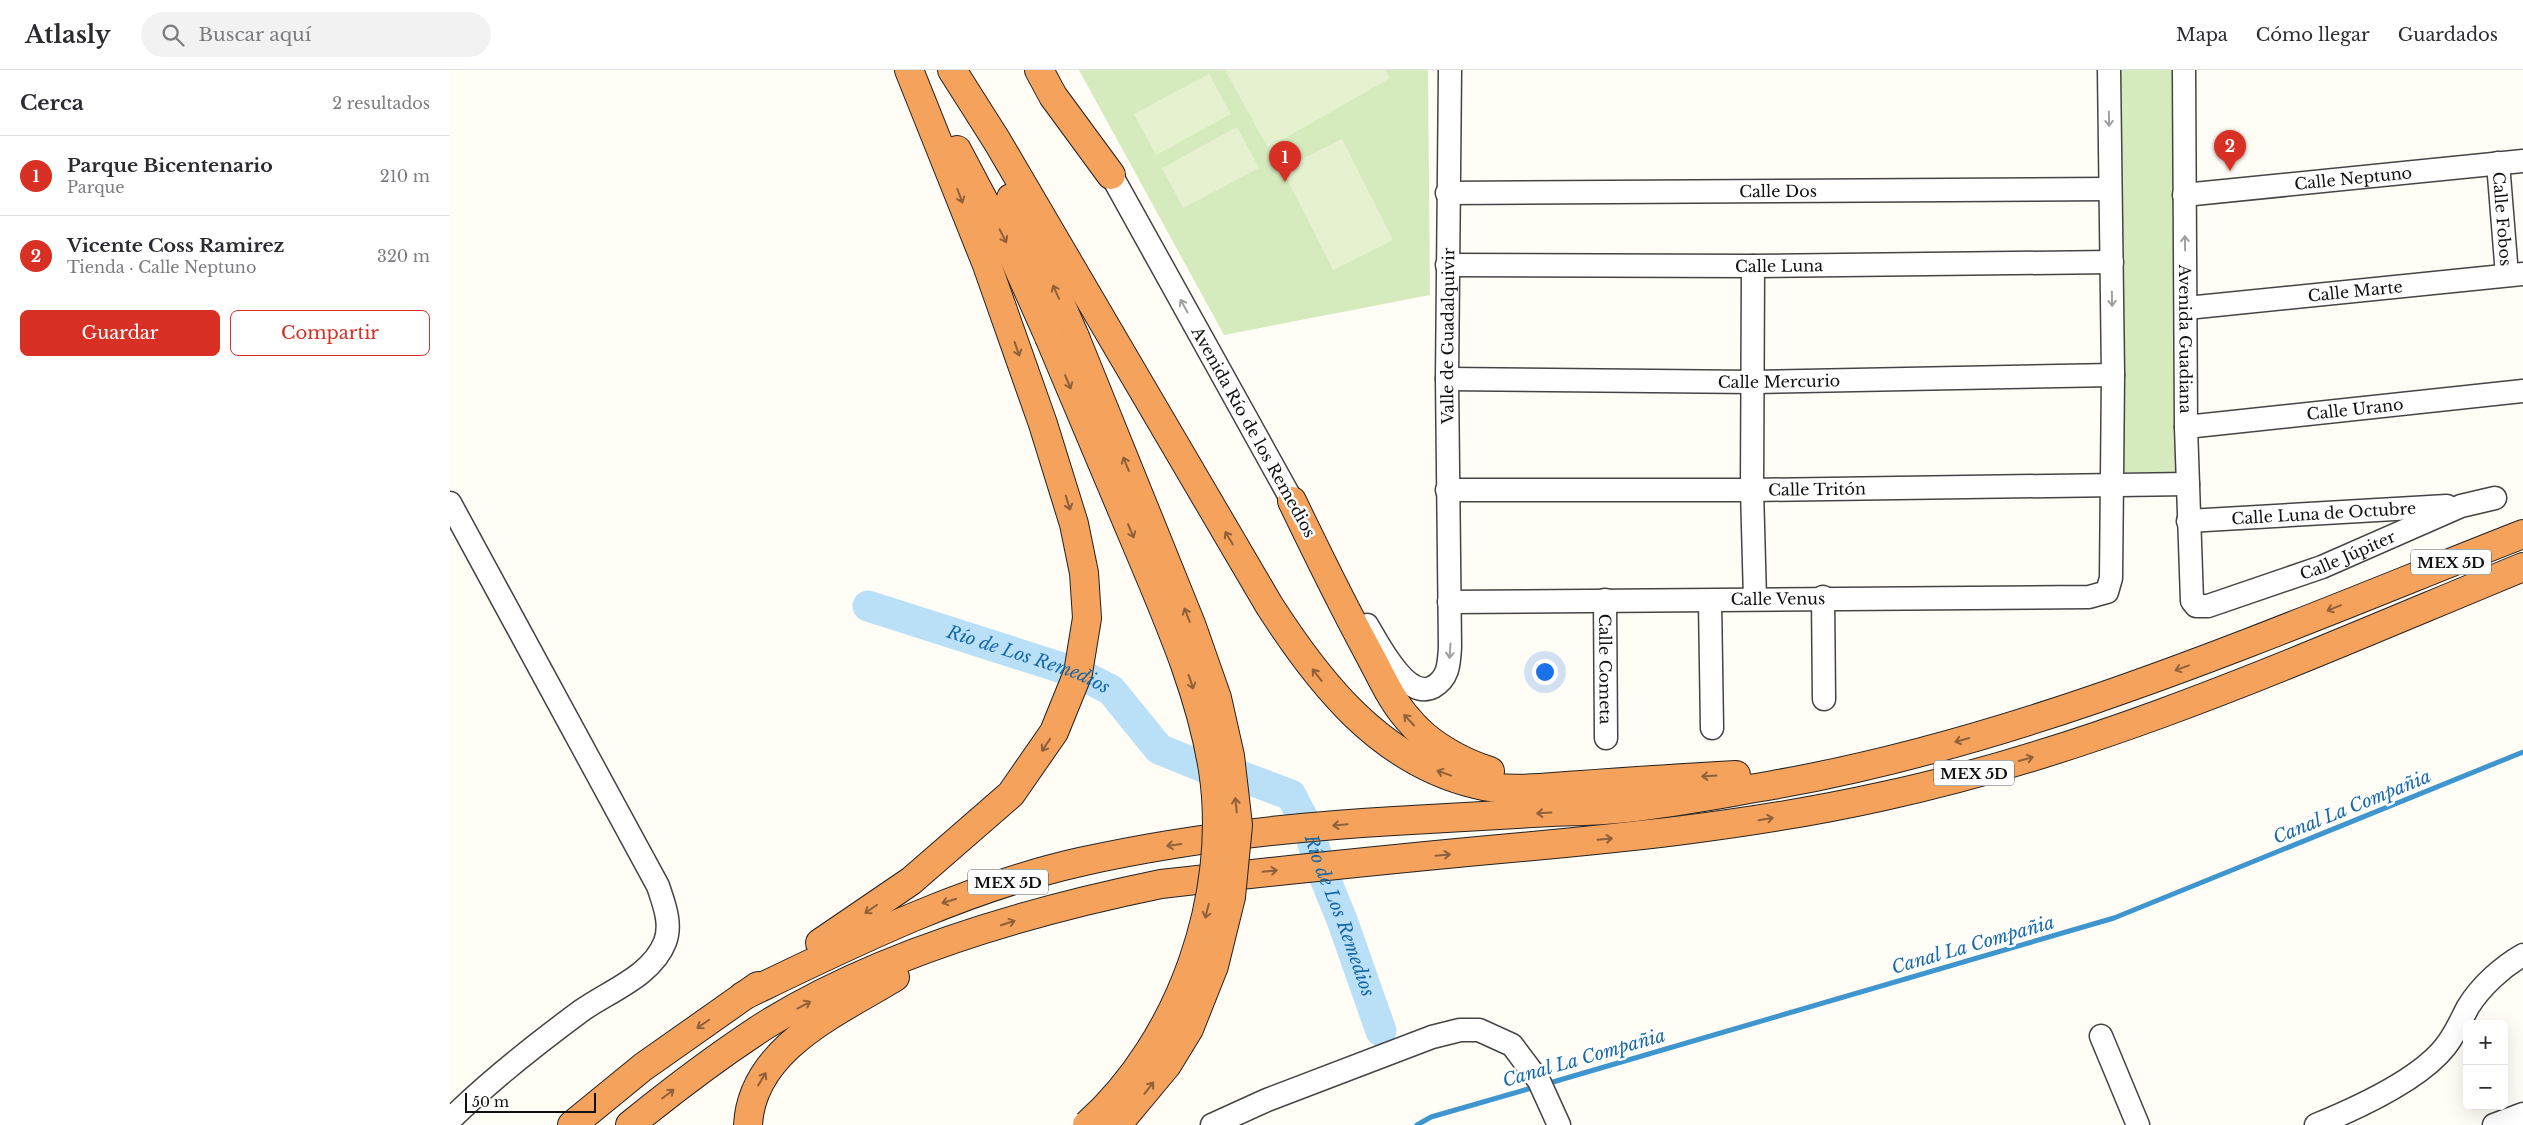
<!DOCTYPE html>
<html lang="es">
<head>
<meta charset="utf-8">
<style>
	body { margin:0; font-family:"Libre Baskerville",serif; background:#f2f2f3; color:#2b2b33 }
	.controls { position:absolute; right:15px; bottom:15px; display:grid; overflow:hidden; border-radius:8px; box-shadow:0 5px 20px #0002 }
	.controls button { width:45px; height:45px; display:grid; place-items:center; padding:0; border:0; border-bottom:1px solid #e1e1e2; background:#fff; color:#2b2b33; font:25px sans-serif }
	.scale { position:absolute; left:15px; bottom:12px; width:131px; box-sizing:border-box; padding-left:5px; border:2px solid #111; border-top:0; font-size:14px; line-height:18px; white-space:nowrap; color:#111; -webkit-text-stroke:4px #fff; paint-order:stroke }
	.you { position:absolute; left:1094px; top:601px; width:18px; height:18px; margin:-12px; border:4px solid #fff; border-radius:50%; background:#1a73e8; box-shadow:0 0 0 8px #1a73e833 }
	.badge { display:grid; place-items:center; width:32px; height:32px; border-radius:50%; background:#d93025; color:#fff; font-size:16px; font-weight:700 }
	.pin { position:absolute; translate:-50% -41px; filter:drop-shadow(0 1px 2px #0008) }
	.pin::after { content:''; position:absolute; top:26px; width:18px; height:15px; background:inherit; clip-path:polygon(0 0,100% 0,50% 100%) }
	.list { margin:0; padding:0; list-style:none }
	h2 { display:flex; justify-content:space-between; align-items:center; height:65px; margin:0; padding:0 20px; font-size:21px }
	h2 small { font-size:16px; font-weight:400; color:#7c7c81 }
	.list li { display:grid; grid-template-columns:32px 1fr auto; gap:15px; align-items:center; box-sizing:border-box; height:80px; padding:0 20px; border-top:1px solid #e1e1e2 }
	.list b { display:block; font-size:19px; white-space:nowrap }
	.list p { margin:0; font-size:16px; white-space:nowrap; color:#7c7c81 }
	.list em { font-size:16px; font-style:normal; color:#7c7c81 }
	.actions { display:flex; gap:10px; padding:15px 20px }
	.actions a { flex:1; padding:11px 0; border:1px solid #d93025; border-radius:8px; text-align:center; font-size:18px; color:#d93025 }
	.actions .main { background:#d93025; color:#fff }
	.icon { flex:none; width:28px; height:28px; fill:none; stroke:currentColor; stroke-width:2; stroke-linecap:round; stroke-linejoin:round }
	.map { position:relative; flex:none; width:2073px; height:1055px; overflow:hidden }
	header { display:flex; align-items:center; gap:30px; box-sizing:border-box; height:70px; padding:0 25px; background:#fff; border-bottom:1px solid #e1e1e2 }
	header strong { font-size:24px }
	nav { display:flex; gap:28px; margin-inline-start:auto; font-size:18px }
	.search { width:350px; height:45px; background:#f2f2f3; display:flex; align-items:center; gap:12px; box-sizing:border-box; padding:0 18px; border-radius:28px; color:#7c7c81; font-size:19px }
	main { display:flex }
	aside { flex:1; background:#fff }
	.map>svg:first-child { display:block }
	.green { fill:#d5ebbd }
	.pitch { fill:#e6f2cf }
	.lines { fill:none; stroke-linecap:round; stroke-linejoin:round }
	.stream { stroke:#3f96cf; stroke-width:5 }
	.river { stroke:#b9e0f7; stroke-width:31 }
	.minor-casing { stroke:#444; stroke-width:25 }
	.highway-casing { stroke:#222; stroke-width:30 }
	.minor { stroke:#fff; stroke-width:22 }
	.highway { stroke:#f5a25d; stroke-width:28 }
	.highway-bridge-casing { stroke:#222; stroke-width:30; stroke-linecap:butt }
	.highway-bridge { stroke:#f5a25d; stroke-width:28 }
	.oneway { stroke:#a0a0a0 }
	.oneway2 { stroke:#8e613b }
	.labels { text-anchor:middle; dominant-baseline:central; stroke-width:5; stroke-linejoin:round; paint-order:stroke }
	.shield { fill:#fff; stroke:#585858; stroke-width:1 }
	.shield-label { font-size:15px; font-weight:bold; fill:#111 }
	.street-label { font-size:16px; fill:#111; stroke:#fff }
	.water-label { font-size:18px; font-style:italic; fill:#1768a6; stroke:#fff }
</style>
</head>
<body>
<header>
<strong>Atlasly</strong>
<div class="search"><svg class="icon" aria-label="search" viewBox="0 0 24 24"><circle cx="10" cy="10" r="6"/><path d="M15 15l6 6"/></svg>Buscar aquí</div>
<nav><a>Mapa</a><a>Cómo llegar</a><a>Guardados</a></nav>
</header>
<main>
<aside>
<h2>Cerca<small>2 resultados</small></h2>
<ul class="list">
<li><span class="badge">1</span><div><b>Parque Bicentenario</b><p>Parque</p></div><em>210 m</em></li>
<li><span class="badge">2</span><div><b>Vicente Coss Ramirez</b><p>Tienda · Calle Neptuno</p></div><em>320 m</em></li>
</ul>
<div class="actions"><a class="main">Guardar</a><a>Compartir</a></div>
</aside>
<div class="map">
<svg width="2073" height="1055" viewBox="0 0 2073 1055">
	<rect width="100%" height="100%" fill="#fffdf5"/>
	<g class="green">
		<path d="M629 0H978L980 225 774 265Z"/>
		<path d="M1670 0H1725L1727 402H1671Z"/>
	</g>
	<g class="pitch">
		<path d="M775 0H935L940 8 818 78Z"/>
		<path d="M759 4 781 44 706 85 684 44Z"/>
		<path d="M787 57 809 98 733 138 712 98Z"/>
		<path d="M892 69 943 170 883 200 832 99Z"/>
	</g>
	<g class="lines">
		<g class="stream">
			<path d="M1096 1014 1664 848 2073 682"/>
			<path d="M967 1055 981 1047 1085 1017"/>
		</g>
		<path class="river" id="s1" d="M418 536 628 603 661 620 709 679 763 701 782 703 841 725 858 758 870 796 892 850 931 961"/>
		<g class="minor-casing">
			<g id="minor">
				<path id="s2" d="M1734 0 1736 357 1742 531 1746 536H1758L1872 497 2011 436 2045 428"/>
				<path d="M653 90 850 445"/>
				<path id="s3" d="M2048 93 2057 205"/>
				<path id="s4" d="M997 123 1660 119"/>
				<path id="s5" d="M1734 125 2073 91"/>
				<path id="s6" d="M997 195 1303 196 1662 192"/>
				<path d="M1303 196 1302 420 1305 529"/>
				<path id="s7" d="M1737 238 2073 204"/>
				<path id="s8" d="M997 309 1304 312 1663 305"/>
				<path id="s9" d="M1736 357 2073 321"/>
				<path id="s10" d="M997 420H1302L1738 414"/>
				<path d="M0 433 208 816C214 834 222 854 215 872 202 906 159 921 131 941 85 975 40 1010 0 1050"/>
				<path id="s11" d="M1738 451 1997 436"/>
				<path d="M1373 527 1374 629"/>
				<path id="s12" d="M1155 530 1156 668"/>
				<path d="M1260 531 1262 658"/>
				<path id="s13" d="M999 532C1212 530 1425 527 1639 527L1657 522 1661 508 1663 305 1659 0"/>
				<path id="s14" d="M917 555C928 573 956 631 983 617 999 608 999 593 1000 577L997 309 1000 0"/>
				<path d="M1651 966 1688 1055"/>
				<path d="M762 1055 817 1030 982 967 1010 960H1029L1062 975 1089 1011 1109 1055"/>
				<path d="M1866 1055C1905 1039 1969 1010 1995 977 2005 965 2011 950 2018 937 2031 916 2052 897 2073 885"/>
				<path d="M2044 1055 2073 1044"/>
			</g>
		</g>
		<g class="highway-casing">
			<g id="highway">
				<path d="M502 0 547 71 819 535C869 613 930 691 1025 714 1058 723 1097 717 1131 715 1183 711 1234 708 1286 705"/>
				<path d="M589 0 603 26 661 105"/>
				<path d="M507 80 562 184 599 267"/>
				<path d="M561 128 590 186 625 267"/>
				<path d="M842 431C867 483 892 534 919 584 931 606 941 630 958 649 978 674 1011 692 1040 701"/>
				<path d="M370 873 461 811 561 724 604 662 628 603 637 548 634 503 624 454 593 354 537 195 459 0"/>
				<path d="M293 926C403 873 511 819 630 792 733 769 839 757 944 751 996 748 1049 745 1102 742 1126 741 1152 741 1176 738 1225 733 1275 723 1323 715 1584 669 1828 560 2073 464"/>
				<path d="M122 1055 193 997 308 916"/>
				<path d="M180 1055C223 1020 268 986 314 956 429 884 579 841 711 814 817 802 922 791 1028 781 1164 769 1300 756 1434 726 1656 678 1864 583 2073 497"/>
				<path d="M298 1055C302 978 388 942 445 907"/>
			</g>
		</g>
		<use href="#minor" class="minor"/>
		<use href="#highway" class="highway"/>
		<g class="highway-bridge-casing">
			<g id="highway-bridge">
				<path d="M599 267C630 339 660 412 691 485 720 554 751 625 763 700 782 825 731 971 637 1055"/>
				<path d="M625 267 741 554 767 628 780 686 788 755 781 827 764 896 739 959 717 995 667 1055"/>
			</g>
		</g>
		<use href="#highway-bridge" class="highway-bridge"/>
	</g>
	<defs><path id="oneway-shaft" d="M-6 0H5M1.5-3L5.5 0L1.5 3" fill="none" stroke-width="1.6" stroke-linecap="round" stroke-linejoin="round" transform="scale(1.25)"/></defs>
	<g class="oneway">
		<use href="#oneway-shaft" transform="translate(1659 49) rotate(89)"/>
		<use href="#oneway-shaft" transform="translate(1735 173) rotate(-91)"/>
		<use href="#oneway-shaft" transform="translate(1662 229) rotate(89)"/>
		<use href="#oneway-shaft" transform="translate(734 236) rotate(-119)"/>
		<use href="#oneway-shaft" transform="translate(1000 581) rotate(94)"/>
	</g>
	<g class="oneway2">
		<use href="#oneway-shaft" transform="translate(510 126) rotate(69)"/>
		<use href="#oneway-shaft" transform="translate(553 166) rotate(63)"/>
		<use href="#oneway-shaft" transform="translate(606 222) rotate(-114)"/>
		<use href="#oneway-shaft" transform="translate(567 279) rotate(71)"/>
		<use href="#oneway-shaft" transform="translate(618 312) rotate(67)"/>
		<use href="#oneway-shaft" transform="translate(676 394) rotate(-112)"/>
		<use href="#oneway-shaft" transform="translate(618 433) rotate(73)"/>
		<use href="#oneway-shaft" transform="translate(681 461) rotate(67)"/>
		<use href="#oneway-shaft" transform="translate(779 468) rotate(-121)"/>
		<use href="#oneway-shaft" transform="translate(1884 538) rotate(158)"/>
		<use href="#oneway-shaft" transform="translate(737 545) rotate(-112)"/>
		<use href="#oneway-shaft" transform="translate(1732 598) rotate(160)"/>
		<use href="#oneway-shaft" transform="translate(867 605) rotate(-128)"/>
		<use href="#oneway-shaft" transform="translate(741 612) rotate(71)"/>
		<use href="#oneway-shaft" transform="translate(959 650) rotate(-133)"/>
		<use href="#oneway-shaft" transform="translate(1512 670) rotate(164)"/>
		<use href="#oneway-shaft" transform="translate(596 675) rotate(124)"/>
		<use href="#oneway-shaft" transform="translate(1576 689) rotate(-15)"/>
		<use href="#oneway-shaft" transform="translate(994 703) rotate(-160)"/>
		<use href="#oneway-shaft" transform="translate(1259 706) rotate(176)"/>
		<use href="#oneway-shaft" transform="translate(786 735) rotate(-96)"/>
		<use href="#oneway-shaft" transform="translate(1094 743) rotate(177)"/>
		<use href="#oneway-shaft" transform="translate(1316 749) rotate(-10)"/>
		<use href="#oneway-shaft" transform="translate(890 755) rotate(175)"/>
		<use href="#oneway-shaft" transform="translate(1155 769) rotate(-5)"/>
		<use href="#oneway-shaft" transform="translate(724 775) rotate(172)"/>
		<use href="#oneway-shaft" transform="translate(993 785) rotate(-5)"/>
		<use href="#oneway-shaft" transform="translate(820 801) rotate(-6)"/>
		<use href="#oneway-shaft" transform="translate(499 831) rotate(162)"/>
		<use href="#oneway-shaft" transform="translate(421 839) rotate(145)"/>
		<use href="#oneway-shaft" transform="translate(757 841) rotate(104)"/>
		<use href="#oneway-shaft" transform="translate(558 853) rotate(-18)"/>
		<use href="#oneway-shaft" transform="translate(354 935) rotate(-28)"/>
		<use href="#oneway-shaft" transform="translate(253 954) rotate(145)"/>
		<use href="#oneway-shaft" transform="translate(312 1009) rotate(-59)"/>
		<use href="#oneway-shaft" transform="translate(699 1018) rotate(-52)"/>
		<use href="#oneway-shaft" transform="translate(218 1024) rotate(-37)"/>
	</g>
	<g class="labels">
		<g class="shield">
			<rect x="1961" y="479.5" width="80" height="25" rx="4"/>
			<rect x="1484" y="690.5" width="80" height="25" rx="4"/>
			<rect x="518" y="799.5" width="80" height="25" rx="4"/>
		</g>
		<g class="shield-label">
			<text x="2001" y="492">MEX 5D</text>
			<text x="1524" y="703">MEX 5D</text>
			<text x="558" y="812">MEX 5D</text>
		</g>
		<g class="street-label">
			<text stroke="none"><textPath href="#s5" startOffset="170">Calle Neptuno</textPath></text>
			<text stroke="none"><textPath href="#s4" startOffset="331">Calle Dos</textPath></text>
			<text stroke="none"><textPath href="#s3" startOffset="56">Calle Fobos</textPath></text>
			<text stroke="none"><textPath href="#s6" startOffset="332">Calle Luna</textPath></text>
			<text stroke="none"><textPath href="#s7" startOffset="169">Calle Marte</textPath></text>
			<text stroke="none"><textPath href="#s14" startOffset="455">Valle de Guadalquivir</textPath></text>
			<text stroke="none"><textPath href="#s2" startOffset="269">Avenida Guadiana</textPath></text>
			<text stroke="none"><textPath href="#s8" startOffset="332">Calle Mercurio</textPath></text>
			<text stroke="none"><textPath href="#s9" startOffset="170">Calle Urano</textPath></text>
			<text transform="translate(804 362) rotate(61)">Avenida Río de los Remedios</text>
			<text stroke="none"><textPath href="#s10" startOffset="370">Calle Tritón</textPath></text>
			<text stroke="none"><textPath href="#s11" startOffset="136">Calle Luna de Octubre</textPath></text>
			<text stroke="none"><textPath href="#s2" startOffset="698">Calle Júpiter</textPath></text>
			<text stroke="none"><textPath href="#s13" startOffset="329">Calle Venus</textPath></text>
			<text stroke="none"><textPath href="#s12" startOffset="69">Calle Cometa</textPath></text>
		</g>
		<g class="water-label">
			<text stroke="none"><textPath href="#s1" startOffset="169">Río de Los Remedios</textPath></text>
			<text transform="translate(1902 737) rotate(-22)">Canal La Compañia</text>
			<text stroke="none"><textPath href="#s1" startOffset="604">Río de Los Remedios</textPath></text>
			<text transform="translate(1523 875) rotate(-16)">Canal La Compañia</text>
			<text transform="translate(1134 988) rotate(-16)">Canal La Compañia</text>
		</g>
	</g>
</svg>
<div class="controls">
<button>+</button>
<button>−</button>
</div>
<div class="scale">50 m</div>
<div class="you"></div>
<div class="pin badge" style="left:835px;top:112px">1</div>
<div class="pin badge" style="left:1780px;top:101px">2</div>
</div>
</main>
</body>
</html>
